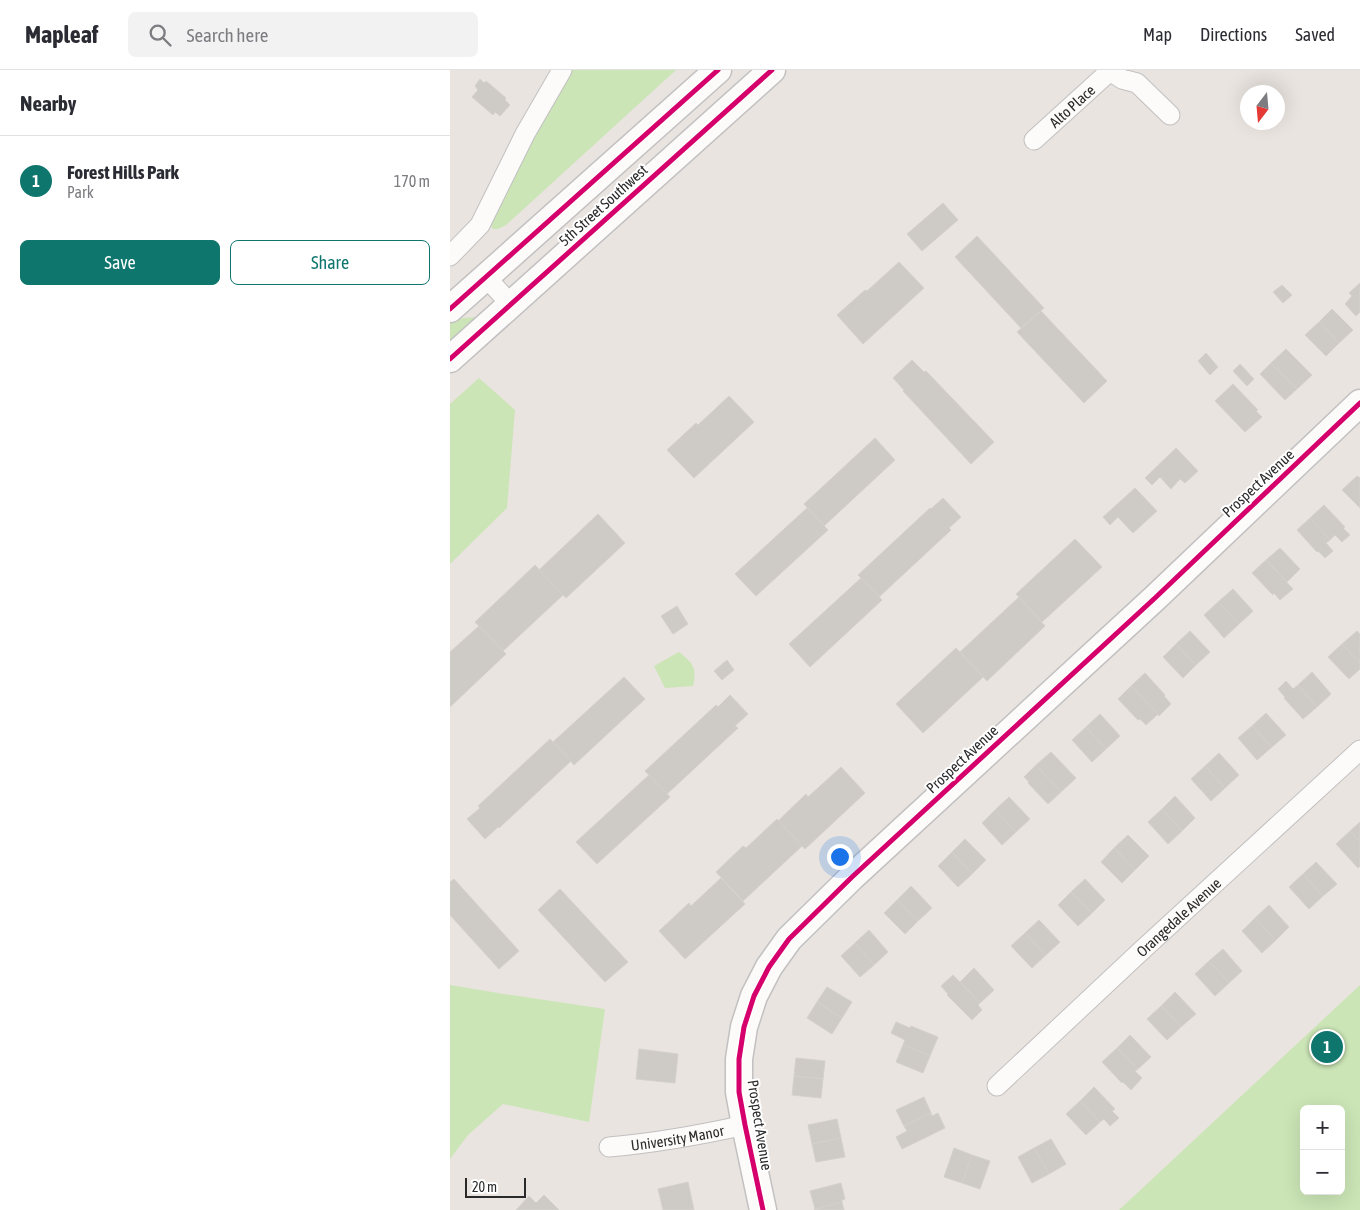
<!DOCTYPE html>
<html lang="en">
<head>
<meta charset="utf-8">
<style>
	body { margin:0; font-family:"Asap Condensed",sans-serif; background:#f2f2f3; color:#2b2b33 }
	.controls { position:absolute; right:15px; bottom:15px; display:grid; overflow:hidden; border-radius:8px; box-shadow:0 5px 20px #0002 }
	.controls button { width:45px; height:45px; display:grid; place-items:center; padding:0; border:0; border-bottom:1px solid #e1e1e2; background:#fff; color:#2b2b33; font:25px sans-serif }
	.compass { position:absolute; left:790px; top:15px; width:45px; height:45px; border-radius:50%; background:#fff; box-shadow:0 5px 20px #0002; rotate:196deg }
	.scale { position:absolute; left:15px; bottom:12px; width:61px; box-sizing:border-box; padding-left:5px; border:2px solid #2a2a2a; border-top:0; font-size:14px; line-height:18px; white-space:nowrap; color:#2a2a2a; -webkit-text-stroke:4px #fff; paint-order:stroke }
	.you { position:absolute; left:389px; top:786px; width:18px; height:18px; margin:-12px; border:4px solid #fff; border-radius:50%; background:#1a73e8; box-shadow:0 0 0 8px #1a73e833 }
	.badge { display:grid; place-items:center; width:32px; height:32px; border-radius:50%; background:#0f766e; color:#fff; font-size:16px; font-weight:700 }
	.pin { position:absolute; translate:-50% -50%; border:2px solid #fff; box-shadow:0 1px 5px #0006 }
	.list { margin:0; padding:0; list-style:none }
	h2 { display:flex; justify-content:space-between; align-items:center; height:65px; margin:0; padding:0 20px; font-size:21px }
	h2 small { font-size:16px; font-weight:400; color:#7c7c81 }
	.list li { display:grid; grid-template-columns:32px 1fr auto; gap:15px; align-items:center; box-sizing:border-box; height:90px; padding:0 20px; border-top:1px solid #e1e1e2 }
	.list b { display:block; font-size:19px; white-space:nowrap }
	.list p { margin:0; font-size:16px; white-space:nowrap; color:#7c7c81 }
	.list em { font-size:16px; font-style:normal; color:#7c7c81 }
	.actions { display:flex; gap:10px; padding:15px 20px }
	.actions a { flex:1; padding:11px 0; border:1px solid #0f766e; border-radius:8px; text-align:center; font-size:18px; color:#0f766e }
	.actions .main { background:#0f766e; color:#fff }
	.icon { flex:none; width:28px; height:28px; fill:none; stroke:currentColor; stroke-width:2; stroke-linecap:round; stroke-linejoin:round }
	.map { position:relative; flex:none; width:910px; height:1140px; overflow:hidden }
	header { display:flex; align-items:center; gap:30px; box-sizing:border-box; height:70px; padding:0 25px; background:#fff; border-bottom:1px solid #e1e1e2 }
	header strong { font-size:24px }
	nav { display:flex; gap:28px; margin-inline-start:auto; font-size:18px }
	.search { width:350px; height:45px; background:#f2f2f3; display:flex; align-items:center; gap:12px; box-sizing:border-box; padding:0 18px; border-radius:8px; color:#7c7c81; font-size:19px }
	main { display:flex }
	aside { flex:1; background:#fff }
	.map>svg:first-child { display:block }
	.green { fill:#cbe5b6; fill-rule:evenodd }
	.building { fill:#cecac6; stroke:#d4d0cb }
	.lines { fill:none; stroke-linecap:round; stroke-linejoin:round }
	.street-casing { stroke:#c2c0c1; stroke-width:21 }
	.secondary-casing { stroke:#c2c0c1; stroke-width:29 }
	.street { stroke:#fcfbfa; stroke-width:19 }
	.secondary { stroke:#fcfbfa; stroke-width:26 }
	.cycleway-casing { stroke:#fff; stroke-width:8 }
	.cycleway { stroke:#d6006c; stroke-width:5 }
	.labels { text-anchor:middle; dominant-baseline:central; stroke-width:4; stroke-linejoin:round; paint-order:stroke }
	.street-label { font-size:15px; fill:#2a2a2a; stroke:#fff }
</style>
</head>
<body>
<header>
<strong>Mapleaf</strong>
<div class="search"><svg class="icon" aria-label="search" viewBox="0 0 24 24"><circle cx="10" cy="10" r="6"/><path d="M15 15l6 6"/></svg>Search here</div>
<nav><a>Map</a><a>Directions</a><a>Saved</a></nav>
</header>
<main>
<aside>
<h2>Nearby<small></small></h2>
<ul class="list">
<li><span class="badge">1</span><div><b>Forest Hills Park</b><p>Park</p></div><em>170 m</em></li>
</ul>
<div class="actions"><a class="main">Save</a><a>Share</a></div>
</aside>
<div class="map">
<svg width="910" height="1140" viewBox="0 0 910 1140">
	<rect width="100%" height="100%" fill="#e9e4df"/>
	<g class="green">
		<path d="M121 0H226L56 155 48 159H43L41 156 42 149 110 16Z"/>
		<path d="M30 247 0 274V253L13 248Z"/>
		<path d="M29 308 65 340 57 438 0 494V334Z"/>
		<path d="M229 582C243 593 247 598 243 616L215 618 204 596Z"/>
		<path d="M0 915 54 924 155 939 139 1052 53 1034 18 1065 0 1089Z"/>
		<path d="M910 915V1140H669ZM854 1039H891V1121H854Z"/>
	</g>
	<g class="building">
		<path d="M30 9 34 13 36 11 56 28 55 30 60 35 50 46 45 42 43 45 22 27 28 20 25 16Z"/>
		<path d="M493 133 508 150 472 181 457 164Z"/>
		<path d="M527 166 594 238 571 258 505 187Z"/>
		<path d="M449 192 474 218 413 274 387 245 415 220 417 221Z"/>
		<path d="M910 213V242L906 246 895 234 902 226 899 223Z"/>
		<path d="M832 215 842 225 833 233 823 222Z"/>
		<path d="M882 239 903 260 889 273 869 252Z"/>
		<path d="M591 241 657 311 634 333 567 262Z"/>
		<path d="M869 252 889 273 876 286 855 265Z"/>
		<path d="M836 279 862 305 847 319 821 293Z"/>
		<path d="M756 283 768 297 760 305 748 291Z"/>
		<path d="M462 290 474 302 476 301 544 372 521 394 453 321 454 320 443 308Z"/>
		<path d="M821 293 847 319 835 330 810 304Z"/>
		<path d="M790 294 804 309 797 316 783 301Z"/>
		<path d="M783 314 808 340 806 341 812 347 795 362 765 331Z"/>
		<path d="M279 326 304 352 244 408 217 380 246 353 248 355Z"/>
		<path d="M425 368 445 390 374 456 354 434Z"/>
		<path d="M726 378 748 401 735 413 730 409 721 419 710 407 702 415 695 408Z"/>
		<path d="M907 406 910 408V438L892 420Z"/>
		<path d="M685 418 707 441 683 463 668 447 660 455 653 447Z"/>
		<path d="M493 428 511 447 499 458 501 460 429 527 408 505 480 438 481 439Z"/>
		<path d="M874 435 895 457 893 458 900 465 892 472 885 465 880 470 860 448Z"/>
		<path d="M357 438 378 460 306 526 285 504Z"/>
		<path d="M148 444 175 473 116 528 89 500Z"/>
		<path d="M860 448 880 470 876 473 883 481 875 488 868 481 867 482 847 460Z"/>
		<path d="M625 469 652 497 592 552 566 524Z"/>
		<path d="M830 478 850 499 837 512 816 490Z"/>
		<path d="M816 490 843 519 830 530 824 523 823 525 802 503Z"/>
		<path d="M85 495 113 525 53 581 25 552Z"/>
		<path d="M411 508 432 530 360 597 339 574Z"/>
		<path d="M783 519 803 541 789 554 768 532Z"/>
		<path d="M569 527 595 556 537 611 510 582Z"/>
		<path d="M768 532 789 554 774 568 754 545Z"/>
		<path d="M227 536 238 554 223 564 211 546Z"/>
		<path d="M29 556 56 584 0 637V582Z"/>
		<path d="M740 561 760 582 746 595 726 574Z"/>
		<path d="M907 561 910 564V593L892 574Z"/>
		<path d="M726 574 746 595 733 608 713 587Z"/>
		<path d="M892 574 910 593V599L899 609 878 587Z"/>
		<path d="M506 578 533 607 473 663 446 634Z"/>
		<path d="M277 590 284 600 272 610 264 601Z"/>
		<path d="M862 602 881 624 867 637 848 615Z"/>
		<path d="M695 603 715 625 714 626 721 634 709 646 681 616Z"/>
		<path d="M174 607 195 629 124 695 103 672Z"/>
		<path d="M836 611 843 619 848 615 867 637 853 649 834 628 835 627 828 619Z"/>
		<path d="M681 616 708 644 696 655 690 649 688 650 668 629Z"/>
		<path d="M280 625 298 644 285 656 288 658 217 724 195 701 266 635 268 637Z"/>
		<path d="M816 643 836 665 822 677 802 656Z"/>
		<path d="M650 644 670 666 656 679 636 657Z"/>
		<path d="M802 656 822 677 807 690 788 668Z"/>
		<path d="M636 657 656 679 642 692 622 670Z"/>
		<path d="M100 669 121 691 49 758 48 757 35 769 17 749 30 738 28 736Z"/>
		<path d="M601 682 626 708 611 722 586 695Z"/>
		<path d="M769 683 789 705 775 718 755 696Z"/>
		<path d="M586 695 611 722 598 734 578 713 579 712 574 707Z"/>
		<path d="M755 696 775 718 761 731 741 709Z"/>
		<path d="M391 697 415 723 355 779 328 751 356 724 358 727Z"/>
		<path d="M199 705 220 727 147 794 126 772Z"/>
		<path d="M725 726 745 748 732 761 712 739Z"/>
		<path d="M559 727 580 749 566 762 545 740Z"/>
		<path d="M712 739 732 761 718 774 698 752Z"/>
		<path d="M545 740 566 762 552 775 532 753Z"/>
		<path d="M327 749 352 776 293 831 266 802 293 776 296 778Z"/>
		<path d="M910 752V772L900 761Z"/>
		<path d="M900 761 910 772V796L908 798 886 774Z"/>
		<path d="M678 765 699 786 685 800 664 778Z"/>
		<path d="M515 769 536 790 522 804 502 782Z"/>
		<path d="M664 778 685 800 672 813 651 792Z"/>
		<path d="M502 782 522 804 508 817 488 796Z"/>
		<path d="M866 792 887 814 873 826 853 804Z"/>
		<path d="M853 804 873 826 859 839 839 817Z"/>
		<path d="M271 808 295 834 235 889 209 861 239 833 241 836Z"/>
		<path d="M4 809 69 881 49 899 0 845V812Z"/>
		<path d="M635 809 655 830 642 843 621 822Z"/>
		<path d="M461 816 482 838 468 851 447 830Z"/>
		<path d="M110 819 178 892 155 912 88 840Z"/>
		<path d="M621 822 642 843 628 856 608 835Z"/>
		<path d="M447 830 468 851 455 864 434 843Z"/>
		<path d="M819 835 839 857 826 870 805 848Z"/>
		<path d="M805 848 826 870 812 883 792 861Z"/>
		<path d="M589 850 610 872 596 885 575 863Z"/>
		<path d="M419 860 438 882 424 895 405 873Z"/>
		<path d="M575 863 596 885 582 898 561 876Z"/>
		<path d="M405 873 424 895 410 907 391 886Z"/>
		<path d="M773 879 792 901 779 913 759 891Z"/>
		<path d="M759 891 779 913 765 926 745 904Z"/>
		<path d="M524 898 544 920 530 933 510 912Z"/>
		<path d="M503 905 530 933 528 935 532 940 522 950 497 925 498 924 491 916Z"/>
		<path d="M377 917 402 932 392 948 367 932Z"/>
		<path d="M725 922 746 944 731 957 711 936Z"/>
		<path d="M367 932 392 948 382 964 357 948Z"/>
		<path d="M711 936 731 957 717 970 697 949Z"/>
		<path d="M446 952 460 958 461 956 488 967 480 986 453 975 455 970 441 963Z"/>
		<path d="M680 965 701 987 688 999 667 978Z"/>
		<path d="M453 975 480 986 473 1003 446 992Z"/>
		<path d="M667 978 688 999 685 1001 692 1008 681 1020 673 1012 672 1013 652 992Z"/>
		<path d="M189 979 228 984 225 1013 186 1009Z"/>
		<path d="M346 988 375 991 373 1009 344 1006Z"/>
		<path d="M344 1006 373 1009 371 1028 342 1025Z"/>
		<path d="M644 1017 665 1039 662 1041 669 1048 660 1056 654 1049 650 1052 630 1031Z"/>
		<path d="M474 1027 481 1043 454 1056 446 1040Z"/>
		<path d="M630 1031 650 1052 636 1065 616 1044Z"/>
		<path d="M481 1043 482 1046 488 1043 495 1058 452 1079 446 1067 457 1061 454 1056Z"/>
		<path d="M387 1049 391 1068 362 1074 358 1055Z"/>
		<path d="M391 1068 395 1087 366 1092 362 1074Z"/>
		<path d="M601 1069 616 1094 599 1104 584 1078Z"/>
		<path d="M504 1078 522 1085 512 1113 494 1107Z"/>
		<path d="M584 1078 599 1104 582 1113 568 1087Z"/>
		<path d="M522 1085 540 1091 530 1119 512 1113Z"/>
		<path d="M238 1112 244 1140H213L208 1119Z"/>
		<path d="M391 1113 395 1129 392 1130V1132L365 1139 360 1121Z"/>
		<path d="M94 1125 109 1140H66L79 1126 86 1133Z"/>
		<path d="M392 1132 394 1140H364L365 1139Z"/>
	</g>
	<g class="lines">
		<g class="street-casing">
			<g id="street">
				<path d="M658 0 672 9 687 13 720 45"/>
				<path id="s1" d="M584 70 660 1"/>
				<path d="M0 186 30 155 75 64 112 0"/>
				<path d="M36 207 61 235"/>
				<path id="s2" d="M547 1016 690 882 910 680"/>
				<path id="s3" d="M159 1077C205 1073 250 1065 295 1055"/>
			</g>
		</g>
		<g class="secondary-casing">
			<g id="secondary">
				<path d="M0 239 268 0"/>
				<path d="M0 289 322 0"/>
				<path d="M313 1140 295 1055 289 1022V989L294 957 304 926 319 897 339 869 402 807 705 528 910 333"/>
			</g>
		</g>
		<use href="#street" class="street"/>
		<use href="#secondary" class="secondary"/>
		<g class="cycleway-casing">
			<g id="cycleway">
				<path d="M0 239 268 0"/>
				<path d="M0 289 322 0"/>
				<path d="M313 1140 295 1055 289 1022V989L294 957 304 926 319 897 339 869 402 807 705 528 910 333"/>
			</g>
		</g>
		<use href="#cycleway" class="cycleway"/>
	</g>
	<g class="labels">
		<g class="street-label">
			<text stroke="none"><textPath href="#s1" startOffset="51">Alto Place</textPath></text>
			<text transform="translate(153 135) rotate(-42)">5th Street Southwest</text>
			<text transform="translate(808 413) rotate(-43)">Prospect Avenue</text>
			<text transform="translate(512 689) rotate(-43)">Prospect Avenue</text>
			<text stroke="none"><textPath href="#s2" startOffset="248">Orangedale Avenue</textPath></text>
			<text transform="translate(310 1055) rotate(81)">Prospect Avenue</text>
			<text stroke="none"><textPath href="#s3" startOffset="69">University Manor</textPath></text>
		</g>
	</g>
</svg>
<div class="controls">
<button>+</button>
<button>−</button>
</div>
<svg class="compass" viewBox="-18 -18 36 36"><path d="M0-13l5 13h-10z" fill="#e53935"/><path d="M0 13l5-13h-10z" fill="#7c7c81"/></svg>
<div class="scale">20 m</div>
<div class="you"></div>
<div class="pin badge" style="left:877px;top:977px">1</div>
</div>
</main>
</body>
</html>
